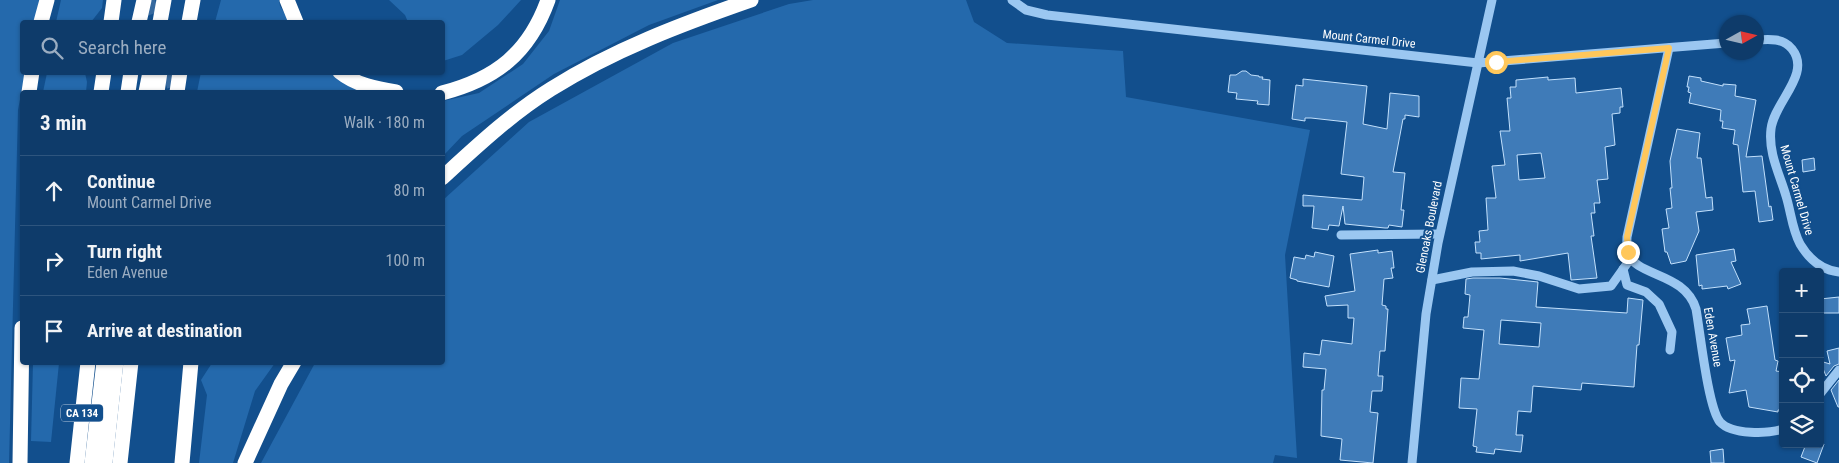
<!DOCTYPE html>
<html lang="en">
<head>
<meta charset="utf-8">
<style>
	body { margin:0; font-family:"Roboto Condensed",sans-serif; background:#174270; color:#f1f3f6 }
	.controls { position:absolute; right:15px; bottom:15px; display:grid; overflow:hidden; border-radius:5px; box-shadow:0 1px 4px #0004 }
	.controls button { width:45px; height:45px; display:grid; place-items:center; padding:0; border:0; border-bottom:1px solid #2e557e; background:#0e3b6a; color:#f1f3f6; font:25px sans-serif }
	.compass { position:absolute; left:1719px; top:15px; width:45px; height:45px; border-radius:50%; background:#0e3b6a; box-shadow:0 1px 4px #0004; rotate:82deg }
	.stop { position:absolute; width:15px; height:15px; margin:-11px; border:4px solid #ffc75b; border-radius:50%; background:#fff }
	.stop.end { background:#ffc75b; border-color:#fff; box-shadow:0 1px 5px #0008 }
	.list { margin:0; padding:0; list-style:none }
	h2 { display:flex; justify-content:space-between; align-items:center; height:65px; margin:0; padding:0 20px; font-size:21px }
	h2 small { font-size:16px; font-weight:400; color:#9badc1 }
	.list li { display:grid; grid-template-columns:32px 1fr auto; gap:15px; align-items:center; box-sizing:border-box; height:70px; padding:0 20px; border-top:1px solid #2e557e }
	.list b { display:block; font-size:19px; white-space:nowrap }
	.list p { margin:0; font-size:16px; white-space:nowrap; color:#9badc1 }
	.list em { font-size:16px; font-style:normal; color:#9badc1 }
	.icon { flex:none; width:28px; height:28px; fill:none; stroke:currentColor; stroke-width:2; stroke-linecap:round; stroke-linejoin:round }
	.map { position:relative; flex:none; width:1839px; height:463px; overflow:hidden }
	.search { position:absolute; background:#0e3b6a; box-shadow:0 1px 4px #0004; left:20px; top:20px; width:425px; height:55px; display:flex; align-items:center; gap:12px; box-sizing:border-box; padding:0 18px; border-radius:5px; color:#9badc1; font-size:19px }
	.panel { position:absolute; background:#0e3b6a; box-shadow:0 1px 4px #0004; left:20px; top:90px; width:425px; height:275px; border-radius:5px }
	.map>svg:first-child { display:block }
	.green { fill:#2469ac }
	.building { fill:#3f7bb8; stroke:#c2e0fc; fill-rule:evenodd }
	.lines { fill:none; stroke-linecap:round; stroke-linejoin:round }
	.highway-tunnel { stroke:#36699e; stroke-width:15; stroke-dasharray:15 8; stroke-linecap:butt }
	.minor { stroke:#9bc7f1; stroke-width:9 }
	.highway { stroke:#fff; stroke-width:15 }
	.route { stroke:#ffc75b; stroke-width:6 }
	.labels { text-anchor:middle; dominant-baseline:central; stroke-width:4; stroke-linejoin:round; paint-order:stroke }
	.shield { fill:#124f8d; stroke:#b8cadd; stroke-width:1 }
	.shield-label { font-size:11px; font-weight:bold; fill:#fff }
	.street-label { font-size:12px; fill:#fff; stroke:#124f8d }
</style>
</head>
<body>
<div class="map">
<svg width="1839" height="463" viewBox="0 0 1839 463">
	<rect width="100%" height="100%" fill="#124f8d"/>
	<g class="green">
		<path d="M0 0H39L35 22H22V72L25 73 18 110 9 463H0Z"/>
		<path d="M61 0H103L102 8 91 22H56Z"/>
		<path d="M221 0H279L280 6 290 22H215Z"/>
		<path d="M389 0H521L498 25 462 55 443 61 442 22H408L405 15Z"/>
		<path d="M560 0H718L649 25 554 74 462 136 443 156V101L479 93 523 64 549 31Z"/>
		<path d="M813 0H966L974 22 1007 43 1123 51 1126 97 1310 130 1285 255 1297 458 1275 455 1273 463H261L315 363 442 362 443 200 529 122 673 43 789 4Z"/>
		<path d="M201 72 331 73 356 89 368 92H197Z"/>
		<path d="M47 73H85L87 82 86 92H43Z"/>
		<path d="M33 363H59L51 442 31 441Z"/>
		<path d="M212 363H275L255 391 233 463H199L207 395 201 380Z"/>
	</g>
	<g class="building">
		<path d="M1242 71H1246L1251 75 1259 76V77H1263L1262 79 1270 80 1269 105 1257 104 1258 101 1236 99 1237 93 1228 92 1230 75H1236Z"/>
		<path d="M1689 76 1701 78V81L1723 86V84L1736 85 1735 96 1756 100 1746 157 1762 156 1769 207 1771 206 1773 220 1759 222 1755 191 1743 192 1738 145 1733 144 1735 130 1722 128 1723 121H1720L1721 110 1689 103 1691 93 1688 92 1689 87H1687Z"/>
		<path d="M1548 77V80L1575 78 1576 93 1621 88 1623 107H1620V113L1612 114 1615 145 1605 147 1608 179 1597 180 1600 203H1594L1595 213H1591L1594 236H1591L1597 278 1571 280 1568 253 1520 261V255L1481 259V253H1476L1475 242H1480L1479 231 1488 230 1486 198H1496L1492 166 1505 165 1500 131H1510L1507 98H1511L1510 87H1516V80ZM1541 153 1545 178 1519 180 1517 155Z"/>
		<path d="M1303 79 1367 86 1363 124 1387 129 1390 93 1419 96V117L1405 115V119H1403L1393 172 1405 173 1401 210H1404L1402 227 1389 225 1388 228H1385L1345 224 1343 206 1339 226 1329 225 1328 230 1312 228 1314 206H1303V195L1362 200 1364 177 1341 174 1347 122 1311 118H1305V121L1292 119 1296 85 1303 86Z"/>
		<path d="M1677 129 1700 133 1697 158H1701L1706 198 1712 197 1713 210 1696 212 1699 231 1686 261 1671 264 1667 252H1665L1662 229 1669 228 1666 209 1672 208 1670 188H1672L1670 161Z"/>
		<path d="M1814 158 1815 170 1803 172 1802 160Z"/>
		<path d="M1734 249 1736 261 1731 262 1741 284 1728 289 1727 286 1702 289V285L1699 286 1696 255Z"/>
		<path d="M1378 250V253L1392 251 1394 268H1391L1393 278 1384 279 1382 305 1386 306V309H1388L1385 351H1380L1378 376H1383L1382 391H1372L1370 412 1378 413 1373 463 1340 460 1342 439 1321 436 1322 390H1324L1326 369 1303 367 1304 353 1320 355 1322 340 1352 344 1354 318H1348V305L1327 306 1325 296 1355 291 1350 254Z"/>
		<path d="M1315 252 1334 256 1329 287 1297 281V280L1290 278 1294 257 1305 259 1306 255 1314 257Z"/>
		<path d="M1473 278H1500L1538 282 1536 307 1627 313 1628 298 1643 300 1639 345H1637L1634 387 1582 383 1581 390 1533 386 1531 412 1518 411 1516 435H1523L1521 452 1495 449 1494 454 1476 452 1477 447 1473 446 1477 409 1459 408 1461 378 1479 379 1484 330 1463 328 1464 317H1468L1470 295 1465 294 1466 279ZM1501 320 1541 323 1539 347 1499 344Z"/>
		<path d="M1839 297V313H1820V299Z"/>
		<path d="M1767 306 1775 360 1778 361 1776 371 1783 372V410H1778V412L1749 407 1746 390 1729 393 1735 360 1730 361 1726 338 1742 335 1741 325 1750 324 1747 309Z"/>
		<path d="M1839 348V364L1834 366 1826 376 1820 361 1830 364 1827 351Z"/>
		<path d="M1839 380V407H1838L1831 390Z"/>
		<path d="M1806 444H1824L1817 463 1801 457Z"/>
		<path d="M1723 449 1724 463H1711L1710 451Z"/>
	</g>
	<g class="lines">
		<g class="highway-tunnel">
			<path d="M147 0 155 22"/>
			<path d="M170 72 176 92"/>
		</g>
		<g class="minor">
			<path d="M1012 0 1026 10 1047 15 1478 63 1726 43"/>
			<path d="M1756 40C1770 39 1783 38 1792 49 1812 74 1774 102 1771 129 1768 153 1780 175 1786 196 1791 212 1792 229 1800 244 1809 259 1821 270 1839 272"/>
			<path d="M1669 48 1627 237C1627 242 1626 248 1628 253 1636 277 1685 272 1696 309 1700 331 1708 408 1720 422 1732 435 1768 434 1783 429"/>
			<path d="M1341 235 1439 234"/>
			<path d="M1623 269 1627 285 1646 292 1659 304 1672 332 1670 350"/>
			<path d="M1432 280 1472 272 1513 271 1539 276 1579 289 1611 286 1631 258"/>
			<path d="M1820 394 1839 370"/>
			<path d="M1412 463 1426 314 1438 243 1492 0"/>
		</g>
		<g class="highway">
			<path d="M287 0 296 22"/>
			<path d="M41 22 47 0"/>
			<path d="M111 22 114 0"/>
			<path d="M139 22 144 0"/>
			<path d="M160 22 164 0"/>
			<path d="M189 22 193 0"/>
			<path d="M340 72C356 85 377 89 396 92"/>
			<path d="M29 92 32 72"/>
			<path d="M101 92 104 72"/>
			<path d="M128 92 131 72"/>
			<path d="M146 92 150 72"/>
			<path d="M157 92 160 72"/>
			<path d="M177 92 180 72"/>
			<path d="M442 93C496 79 529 53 548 0"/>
			<path d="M442 178C477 146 511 114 551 89 613 50 682 24 751 0"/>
			<path d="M20 463 22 328"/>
			<path d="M77 463 88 362"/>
			<path d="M92 463 104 362"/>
			<path d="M105 463 116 362"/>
			<path d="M120 463 131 362"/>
			<path d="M182 463 191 362"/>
			<path d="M245 463 281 384 294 362"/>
		</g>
	</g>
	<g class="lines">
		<path class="route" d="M1496 62 1669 48 1627 237 1628 252"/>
	</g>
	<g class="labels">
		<rect class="shield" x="61" y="404.5" width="42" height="17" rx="4"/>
		<g class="shield-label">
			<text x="82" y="413">CA 134</text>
		</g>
		<g class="street-label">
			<text transform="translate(1369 39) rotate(6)">Mount Carmel Drive</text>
			<text transform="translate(1797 190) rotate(74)">Mount Carmel Drive</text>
			<text transform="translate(1429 227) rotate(-79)">Glenoaks Boulevard</text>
			<text transform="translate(1713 337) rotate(80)">Eden Avenue</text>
		</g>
	</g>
</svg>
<div class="controls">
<button>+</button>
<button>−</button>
<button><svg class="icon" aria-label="locate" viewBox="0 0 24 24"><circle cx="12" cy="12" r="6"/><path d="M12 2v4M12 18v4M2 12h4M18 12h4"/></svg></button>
<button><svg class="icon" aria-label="layers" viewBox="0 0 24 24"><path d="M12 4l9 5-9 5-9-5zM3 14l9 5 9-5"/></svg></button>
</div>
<svg class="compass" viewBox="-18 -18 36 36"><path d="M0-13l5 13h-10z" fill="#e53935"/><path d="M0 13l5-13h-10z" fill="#9badc1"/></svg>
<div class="stop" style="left:1496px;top:62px"></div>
<div class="stop end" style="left:1628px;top:252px"></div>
<div class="search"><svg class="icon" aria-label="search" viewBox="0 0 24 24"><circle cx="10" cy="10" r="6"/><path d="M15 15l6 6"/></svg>Search here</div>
<section class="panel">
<h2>3 min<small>Walk · 180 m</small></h2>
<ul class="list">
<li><svg class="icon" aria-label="ahead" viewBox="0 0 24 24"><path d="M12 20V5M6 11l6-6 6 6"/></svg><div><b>Continue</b><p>Mount Carmel Drive</p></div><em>80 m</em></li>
<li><svg class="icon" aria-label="right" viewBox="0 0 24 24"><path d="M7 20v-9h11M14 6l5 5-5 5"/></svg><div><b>Turn right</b><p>Eden Avenue</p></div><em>100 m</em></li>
<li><svg class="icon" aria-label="arrive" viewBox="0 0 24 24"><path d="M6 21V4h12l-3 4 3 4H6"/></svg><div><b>Arrive at destination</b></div></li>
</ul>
</section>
</div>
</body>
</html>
